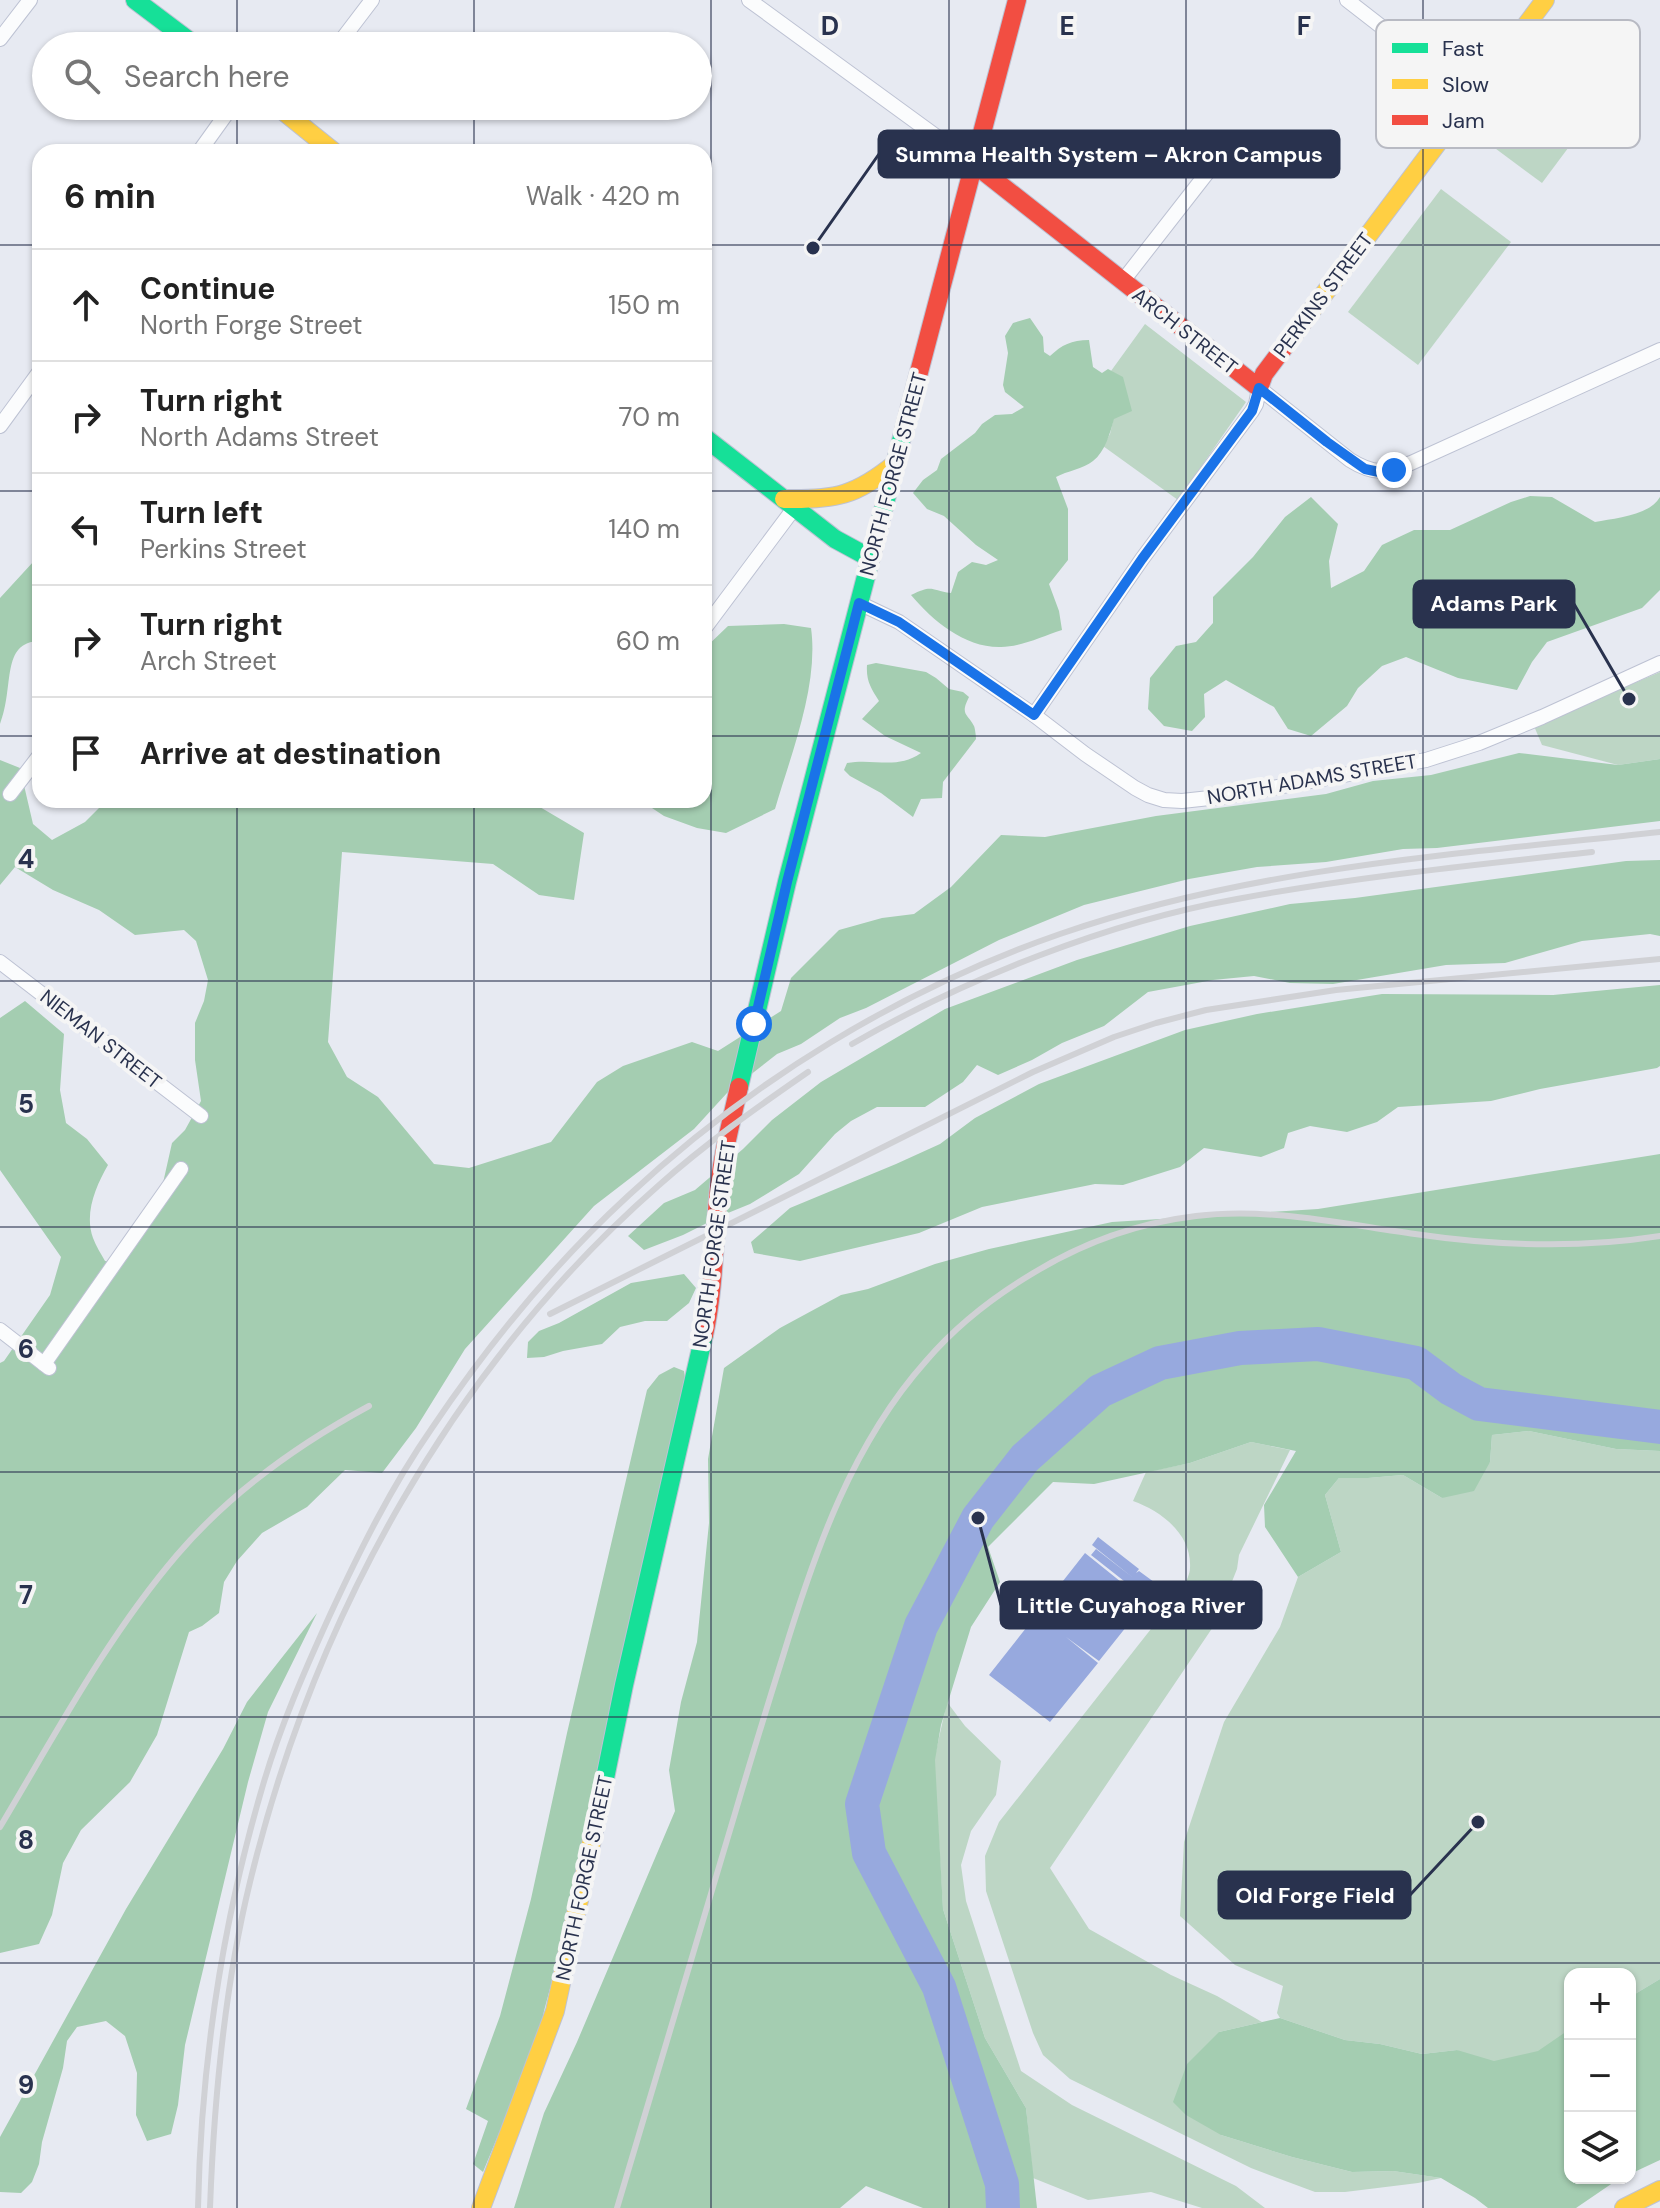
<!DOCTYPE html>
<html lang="en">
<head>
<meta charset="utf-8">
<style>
	body { margin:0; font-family:"DM Sans",sans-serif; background:#f6f6f6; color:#222 }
	.controls { position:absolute; right:24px; bottom:24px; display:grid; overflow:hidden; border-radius:16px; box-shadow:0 2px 6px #0004 }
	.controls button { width:72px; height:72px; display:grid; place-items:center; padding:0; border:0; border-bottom:2px solid #e0e0e0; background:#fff; color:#222; font:40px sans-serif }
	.stop { position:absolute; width:24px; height:24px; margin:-18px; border:6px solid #1a73e8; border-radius:50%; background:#fff }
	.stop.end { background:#1a73e8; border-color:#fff; box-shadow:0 2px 8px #0008 }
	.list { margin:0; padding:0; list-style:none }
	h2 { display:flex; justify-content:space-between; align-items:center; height:104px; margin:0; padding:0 32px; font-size:34px }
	h2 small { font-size:26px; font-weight:400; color:#767676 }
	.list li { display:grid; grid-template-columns:52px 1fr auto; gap:24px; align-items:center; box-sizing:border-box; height:112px; padding:0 32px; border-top:2px solid #e0e0e0 }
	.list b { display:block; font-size:30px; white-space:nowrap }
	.list p { margin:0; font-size:26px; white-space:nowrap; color:#767676 }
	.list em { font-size:26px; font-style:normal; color:#767676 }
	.icon { flex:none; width:44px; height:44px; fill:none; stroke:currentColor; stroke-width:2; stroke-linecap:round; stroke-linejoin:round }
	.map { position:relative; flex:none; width:1660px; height:2208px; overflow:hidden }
	.search { position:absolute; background:#fff; box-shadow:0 2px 6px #0004; left:32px; top:32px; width:680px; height:88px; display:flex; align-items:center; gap:20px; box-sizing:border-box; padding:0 28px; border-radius:44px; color:#767676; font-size:30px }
	.panel { position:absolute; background:#fff; box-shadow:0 2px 6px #0004; left:32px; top:144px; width:680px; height:664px; border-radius:24px }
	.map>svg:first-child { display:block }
	.green { fill:#bdd6c5 }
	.forest { fill:#a4cdb1 }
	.water { fill:#97a9de }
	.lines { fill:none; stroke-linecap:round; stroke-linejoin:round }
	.river { stroke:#97a9de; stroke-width:34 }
	.street-casing { stroke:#bdc2d3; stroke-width:16 }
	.fast-casing { stroke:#bdc2d3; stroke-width:20 }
	.slow-casing { stroke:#bdc2d3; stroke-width:20 }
	.jam-casing { stroke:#bdc2d3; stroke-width:20 }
	.street { stroke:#fbfcfd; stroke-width:14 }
	.fast { stroke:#16e098; stroke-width:18 }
	.slow { stroke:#ffcf43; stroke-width:18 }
	.jam { stroke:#f24e42; stroke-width:18 }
	.rail { stroke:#d0d1d5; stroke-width:6 }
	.route { stroke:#1a73e8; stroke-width:10 }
	.grid { fill:none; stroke:#29324e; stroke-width:2; stroke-opacity:0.55 }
	.labels { text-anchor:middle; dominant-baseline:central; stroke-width:8; stroke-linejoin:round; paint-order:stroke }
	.street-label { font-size:20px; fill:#29324e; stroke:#f5f5f5 }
	.key { fill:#f5f5f5; stroke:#b8bac3; stroke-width:2 }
	.key-label { font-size:22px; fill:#29324e }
	.grid-label { font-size:26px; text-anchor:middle; font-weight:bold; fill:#29324e; stroke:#f5f5f5; stroke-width:8; stroke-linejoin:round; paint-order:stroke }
	.leader { fill:none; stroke:#29324e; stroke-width:3 }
	.callout-dot { fill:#29324e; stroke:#f5f5f5; stroke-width:3 }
	.callout { fill:#29324e; stroke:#29324e; stroke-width:3 }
	.callout-label { font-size:22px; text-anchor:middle; font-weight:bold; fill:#fff }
</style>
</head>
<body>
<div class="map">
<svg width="1660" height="2208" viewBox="0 0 1660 2208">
	<rect width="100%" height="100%" fill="#e7eaf2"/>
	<g class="green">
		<path d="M1559 31 1621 77 1542 183 1480 137Z"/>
		<path d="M1441 189 1511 242 1418 365 1348 312Z"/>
		<path d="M1145 324 1246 402 1178 500 1103 446 1110 434 1123 378 1111 371Z"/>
		<path d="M1660 672V759L1618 765 1542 745 1534 726Z"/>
		<path d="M1529 1431 1616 1449 1660 1451V1979L1630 1997V1974H1570V2120L1457 2050 1422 2054 1380 2044 1345 2040 1280 2018 1277 2013 1283 1986 1235 1965 1180 1916 1184 1842 1224 1722 1280 1627 1298 1577 1341 1552 1325 1495 1339 1478H1368L1403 1475 1442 1498 1490 1462 1492 1435Z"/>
		<path d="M1251 1442 1290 1450 1239 1555 1237 1569 1215 1624 1050 1868 1089 1929 1171 1975 1217 1996 1262 2022 1219 2032 1221 2135 1292 2157 1352 2172 1393 2171 1441 2178 1418 2183 1345 2192H1315L1251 2168 1070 2079 1043 2055 1033 2033 986 1891 985 1856 999 1822 1184 1587C1186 1581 1190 1574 1190 1568 1192 1534 1161 1511 1133 1501L1146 1472 1190 1463Z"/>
		<path d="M947 1702 965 1726 1001 1761 996 1795 971 1831 961 1865 966 1901 1021 2071 1072 2105 1236 2186 1265 2208H1202L1151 2192 1088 2200 1033 2178 1026 2108 985 2038 943 1909 934 1760Z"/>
	</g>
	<g class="forest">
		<path d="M1030 318 1043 337 1044 352 1050 356C1062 345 1071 340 1089 340L1093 367 1102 373 1108 369 1123 377 1132 411 1114 419C1110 433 1105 452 1093 461 1083 469 1067 471 1056 477L1068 509V560L1049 584 1059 611 1062 630C1043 636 1021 647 1001 647 965 648 933 621 911 595 933 584 930 590 951 593L958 572 972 562 986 565 998 560 976 545 944 516 927 509 913 493 923 480 937 470 941 459 975 433 982 424 995 415 1012 414 1024 407 1005 392 1003 385 1008 353 1005 336 1013 323Z"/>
		<path d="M1530 496 1552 497 1595 522C1615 518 1649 516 1660 497V590L1642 608 1547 642 1532 662 1517 690 1458 678 1406 657 1382 666 1358 688 1347 706 1311 736 1288 729 1274 707 1226 680 1204 694 1205 717 1192 731 1164 726 1148 709 1150 678 1176 646 1196 642 1213 623V597L1253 557 1285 517 1311 497 1338 524 1329 561 1331 588 1364 571 1382 545 1414 530H1450L1511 502Z"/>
		<path d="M40 547V641C0 642 15 686 0 724V598L34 561Z"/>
		<path d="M784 624 811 628C819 685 791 754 775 809L726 833 697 828 664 816 640 800H704V649L728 626Z"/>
		<path d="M876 663 926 672 936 678 949 689 963 692 969 697C960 715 967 713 974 726 975 728 976 736 976 739L943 782 942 798 921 799 913 817 881 793 850 776 844 770 847 763C874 758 897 770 921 753L885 736 862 719 879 701C871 688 866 681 867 665Z"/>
		<path d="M1519 753 1618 765 1660 759V821L1437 848 1403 849 1326 862 1257 867 1189 879 1084 905 999 940 866 1008 840 1018 801 1044 777 1054 727 1093 694 1129 594 1206 465 1349 416 1428 382 1473 345 1470 307 1507 262 1533 237 1561 224 1582 219 1613 202 1626 189 1632 157 1735 130 1782 81 1830 63 1863 52 1915 39 1944 0 1953V1363L4 1361 50 1295 61 1257 0 1170V1018L25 1001 64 1034 60 1090 66 1123 87 1139 108 1165C96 1186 84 1213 93 1238 96 1246 101 1254 105 1261L122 1264 156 1214 172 1143 185 1130 201 1101 195 1060V1023L204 1001 208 980 196 941 184 930 135 935 99 910 53 890 15 867 0 885V760L20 768 33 824 52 840 85 822 107 800H528L584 833 574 900 539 895 493 864 342 852 328 1042 347 1077 378 1097 434 1164 469 1168 551 1142 597 1082 623 1066 692 1042 718 1051 781 1011 791 978 839 930 882 918 914 914 951 887 1001 835 1045 837 1156 816 1326 794 1373 781 1431 775Z"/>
		<path d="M1660 860V936L1650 934 1582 941 1505 963 1446 965 1333 984 1290 983 1254 976 1213 980 1148 992 1104 1026 1062 1043 1032 1060 998 1075 977 1065 963 1082 925 1107H877L851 1121 835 1134 799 1174 750 1204 723 1215 683 1235 644 1250 628 1236 664 1203 695 1190 743 1149 772 1120 821 1082 945 1009 1077 960 1190 926 1290 904 1355 898 1626 861Z"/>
		<path d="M1660 985V1066L1657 1068 1540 1089 1491 1101 1398 1107 1377 1122 1347 1132 1310 1126 1288 1133 1284 1148 1261 1157 1204 1148 1180 1167 1123 1185 1095 1184 982 1207 919 1233 800 1261 754 1253 751 1242 790 1208 896 1164 940 1144 975 1118 1039 1084 1185 1030 1257 1014 1382 994 1553 995Z"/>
		<path d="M1660 1154V1451L1616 1449 1529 1431 1492 1435 1490 1462 1474 1491 1442 1498 1403 1475 1368 1478H1339L1325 1495 1341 1552 1298 1577 1265 1527 1264 1505 1296 1451 1251 1442 1190 1463 1094 1484 1053 1482 988 1547 1000 1582 971 1627 941 1725 935 1760 943 1909 985 2038 1026 2108 1037 2208H923L866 2186 840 2208H514L544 2113 577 2042 675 1811 669 1770 681 1702 697 1642 709 1523 708 1459 724 1368 780 1328 841 1295 868 1289 935 1264 989 1249 1112 1222 1318 1209Z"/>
		<path d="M684 1274 696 1288 689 1303 667 1321H645L620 1327 602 1344 563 1351 544 1357 527 1358 528 1342 539 1331 559 1323 631 1283Z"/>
		<path d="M674 1367 684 1371 686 1385 571 1910 544 2011 539 2036 483 2172 473 2164 488 2121 466 2109 500 2016 531 1899 567 1733 647 1390 659 1375Z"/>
		<path d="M317 1613 268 1712 248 1782 185 2045 178 2105 171 2134 147 2141 136 2115 137 2073 125 2036 106 2021 77 2027 67 2041 63 2068 42 2142 39 2164 32 2182 21 2193 0 2192V2137L126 1909 223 1749 247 1702Z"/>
		<path d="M1660 1979V2160L1630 2174V1997Z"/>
		<path d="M1280 2018 1345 2040 1380 2044 1422 2054 1457 2050 1494 2061 1538 2051 1570 2029V2178H1620L1576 2208H1488L1475 2198 1441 2178 1393 2171 1352 2172 1292 2157 1221 2135 1186 2115 1173 2102 1187 2064 1219 2032Z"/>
	</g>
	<g class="water">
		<path d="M1098 1537 1139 1569 1136 1573 1139 1571 1154 1582 1143 1596 1091 1555 1096 1549 1132 1577 1092 1545Z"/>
		<path d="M1085 1553 1146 1602 1099 1661 1066 1637 1098 1663 1050 1722 989 1675Z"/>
	</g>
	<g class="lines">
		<path class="river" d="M1003 2208 1002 2184 939 1987 869 1853 862 1804 921 1626 978 1518 1025 1458 1100 1391 1160 1363 1240 1348 1318 1344 1416 1363 1451 1389 1479 1404 1660 1427"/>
		<g class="street-casing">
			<g id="street">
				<path d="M749 0 974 164"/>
				<path d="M1347 0 1472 97"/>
				<path d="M0 39 30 0"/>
				<path d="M337 46 372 0"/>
				<path d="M199 152 232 106"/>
				<path d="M1122 282 1207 173"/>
				<path d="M0 426 40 371"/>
				<path d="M859 603 899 622 1034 715 1085 754 1135 788 1148 795 1164 800 1182 801 1228 796 1426 760 1479 743 1542 717 1660 663"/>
				<path d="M704 629 795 507"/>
				<path d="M1034 715 1142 559 1252 411 1256 404 1259 388 1350 460C1374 475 1385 473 1411 463L1660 350"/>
				<path d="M10 794 40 755"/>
				<path d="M0 962 201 1116"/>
				<path d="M0 1330 49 1368"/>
				<path d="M44 1364 181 1169"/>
			</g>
		</g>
		<g class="fast-casing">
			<g id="fast">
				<path d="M135 0 196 46"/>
				<path d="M704 437 835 539 870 558"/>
				<path d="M739 1087 787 882 908 414"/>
				<path d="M600 1803 624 1685 704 1335"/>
			</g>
		</g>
		<g class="slow-casing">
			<g id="slow">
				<path d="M277 106 334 152"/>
				<path d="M1303 322 1545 0"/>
				<path d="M784 499C835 500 856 496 896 463"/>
				<path d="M481 2208 555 2011 600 1803"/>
				<path d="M1624 2208 1660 2190"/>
			</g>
		</g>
		<g class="jam-casing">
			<g id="jam">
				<path d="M974 164 1259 388 1264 374 1303 322"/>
				<path d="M908 414 1017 0"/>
				<path d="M704 1335C714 1290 714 1243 718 1198 721 1160 731 1123 739 1087"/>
			</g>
		</g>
		<use href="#street" class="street"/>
		<use href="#fast" class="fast"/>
		<use href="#slow" class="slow"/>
		<use href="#jam" class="jam"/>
		<g class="rail">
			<path d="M852 1044C965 979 1108 922 1237 899 1354 877 1474 865 1592 852"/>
			<path d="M550 1314 1033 1072 1114 1037 1156 1023 1206 1010 1336 990 1660 959"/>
			<path d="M0 1827C55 1735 107 1637 177 1555 230 1493 297 1445 369 1406"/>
			<path d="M198 2208C201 2064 222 1923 263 1785 280 1727 304 1672 329 1617 359 1552 391 1487 432 1428 488 1345 554 1264 628 1196 751 1081 901 989 1060 934 1253 867 1459 854 1660 832"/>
			<path d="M210 2208C214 2099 224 1988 250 1882 314 1618 453 1366 658 1186 705 1144 756 1108 808 1072"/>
			<path d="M617 2208C657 2075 696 1943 736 1810 751 1759 767 1707 783 1656 815 1551 852 1444 926 1361 955 1327 992 1298 1030 1275 1080 1244 1137 1223 1196 1216 1269 1207 1343 1224 1415 1234 1497 1246 1578 1249 1660 1236"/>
		</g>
	</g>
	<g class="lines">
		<path class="route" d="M754 1024 787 882 859 603 899 622 1034 715 1142 559 1252 411 1259 388 1327 442 1365 469 1379 472 1394 470"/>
	</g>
	<path class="grid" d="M237 0V46M474 0V46M711 0V2208M949 0V2208M1186 0V2208M1423 0V2208M237 106V152M474 106V152M0 245H40M704 245H1660M0 491H40M704 491H1660M0 736H40M704 736H1660M237 800V2208M474 800V2208M0 981H1660M0 1227H1660M0 1472H1660M0 1717H1660M0 1963H1660"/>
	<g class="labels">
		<g class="street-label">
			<text transform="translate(1323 295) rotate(-53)">PERKINS STREET</text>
			<text transform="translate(1185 331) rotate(38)">ARCH STREET</text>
			<text transform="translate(893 474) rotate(-75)">NORTH FORGE STREET</text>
			<text transform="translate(1312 779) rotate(-10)">NORTH ADAMS STREET</text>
			<text transform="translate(101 1039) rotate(38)">NIEMAN STREET</text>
			<text transform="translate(714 1244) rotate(-82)">NORTH FORGE STREET</text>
			<text transform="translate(584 1878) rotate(-78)">NORTH FORGE STREET</text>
		</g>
	</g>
	<rect x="1376" y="20" width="264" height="128" rx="12" class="key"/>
	<rect x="1392" y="43" width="36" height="10" fill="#16e098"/>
	<rect x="1392" y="79" width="36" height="10" fill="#ffcf43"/>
	<rect x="1392" y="115" width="36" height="10" fill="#f24e42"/>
	<g class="key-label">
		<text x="1442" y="56">Fast</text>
		<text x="1442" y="92">Slow</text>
		<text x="1442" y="128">Jam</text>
	</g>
	<g class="grid-label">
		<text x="830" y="35">D</text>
		<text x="1067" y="35">E</text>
		<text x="1304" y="35">F</text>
		<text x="26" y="868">4</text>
		<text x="26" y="1113">5</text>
		<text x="26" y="1358">6</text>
		<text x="26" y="1604">7</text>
		<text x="26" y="1849">8</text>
		<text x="26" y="2094">9</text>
	</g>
	<path class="leader" d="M813 248L879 154M1629 699L1574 604M978 1518L1001 1605M1478 1822L1410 1895"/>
	<g class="callout-dot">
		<circle cx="813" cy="248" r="8"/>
		<circle cx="1629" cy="699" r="8"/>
		<circle cx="978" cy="1518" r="8"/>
		<circle cx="1478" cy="1822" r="8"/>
	</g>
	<g class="callout">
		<rect x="879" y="131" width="460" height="46" rx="8"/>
		<rect x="1414" y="581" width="160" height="46" rx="8"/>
		<rect x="1001" y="1582" width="260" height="46" rx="8"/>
		<rect x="1219" y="1872" width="191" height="46" rx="8"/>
	</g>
	<g class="callout-label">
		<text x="1109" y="162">Summa Health System – Akron Campus</text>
		<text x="1494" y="611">Adams Park</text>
		<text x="1131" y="1613">Little Cuyahoga River</text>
		<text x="1315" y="1903">Old Forge Field</text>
	</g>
</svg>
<div class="controls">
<button>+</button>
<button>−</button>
<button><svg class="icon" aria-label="layers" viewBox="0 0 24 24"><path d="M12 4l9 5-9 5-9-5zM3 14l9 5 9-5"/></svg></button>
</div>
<div class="stop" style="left:754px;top:1024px"></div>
<div class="stop end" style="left:1394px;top:470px"></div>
<div class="search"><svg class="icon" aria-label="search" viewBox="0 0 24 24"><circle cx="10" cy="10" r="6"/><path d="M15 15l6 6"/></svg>Search here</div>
<section class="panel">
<h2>6 min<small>Walk · 420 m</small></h2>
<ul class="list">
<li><svg class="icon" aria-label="ahead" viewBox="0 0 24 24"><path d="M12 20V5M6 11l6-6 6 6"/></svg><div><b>Continue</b><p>North Forge Street</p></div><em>150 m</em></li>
<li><svg class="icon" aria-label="right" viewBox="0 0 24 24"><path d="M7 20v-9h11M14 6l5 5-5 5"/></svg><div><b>Turn right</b><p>North Adams Street</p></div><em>70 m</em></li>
<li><svg class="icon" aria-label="left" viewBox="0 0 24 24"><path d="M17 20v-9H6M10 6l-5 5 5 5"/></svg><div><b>Turn left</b><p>Perkins Street</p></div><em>140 m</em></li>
<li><svg class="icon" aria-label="right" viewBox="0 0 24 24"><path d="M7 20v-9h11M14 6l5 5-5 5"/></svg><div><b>Turn right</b><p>Arch Street</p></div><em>60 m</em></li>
<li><svg class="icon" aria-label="arrive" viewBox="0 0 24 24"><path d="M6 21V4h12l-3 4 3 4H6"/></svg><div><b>Arrive at destination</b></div></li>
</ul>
</section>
</div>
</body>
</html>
